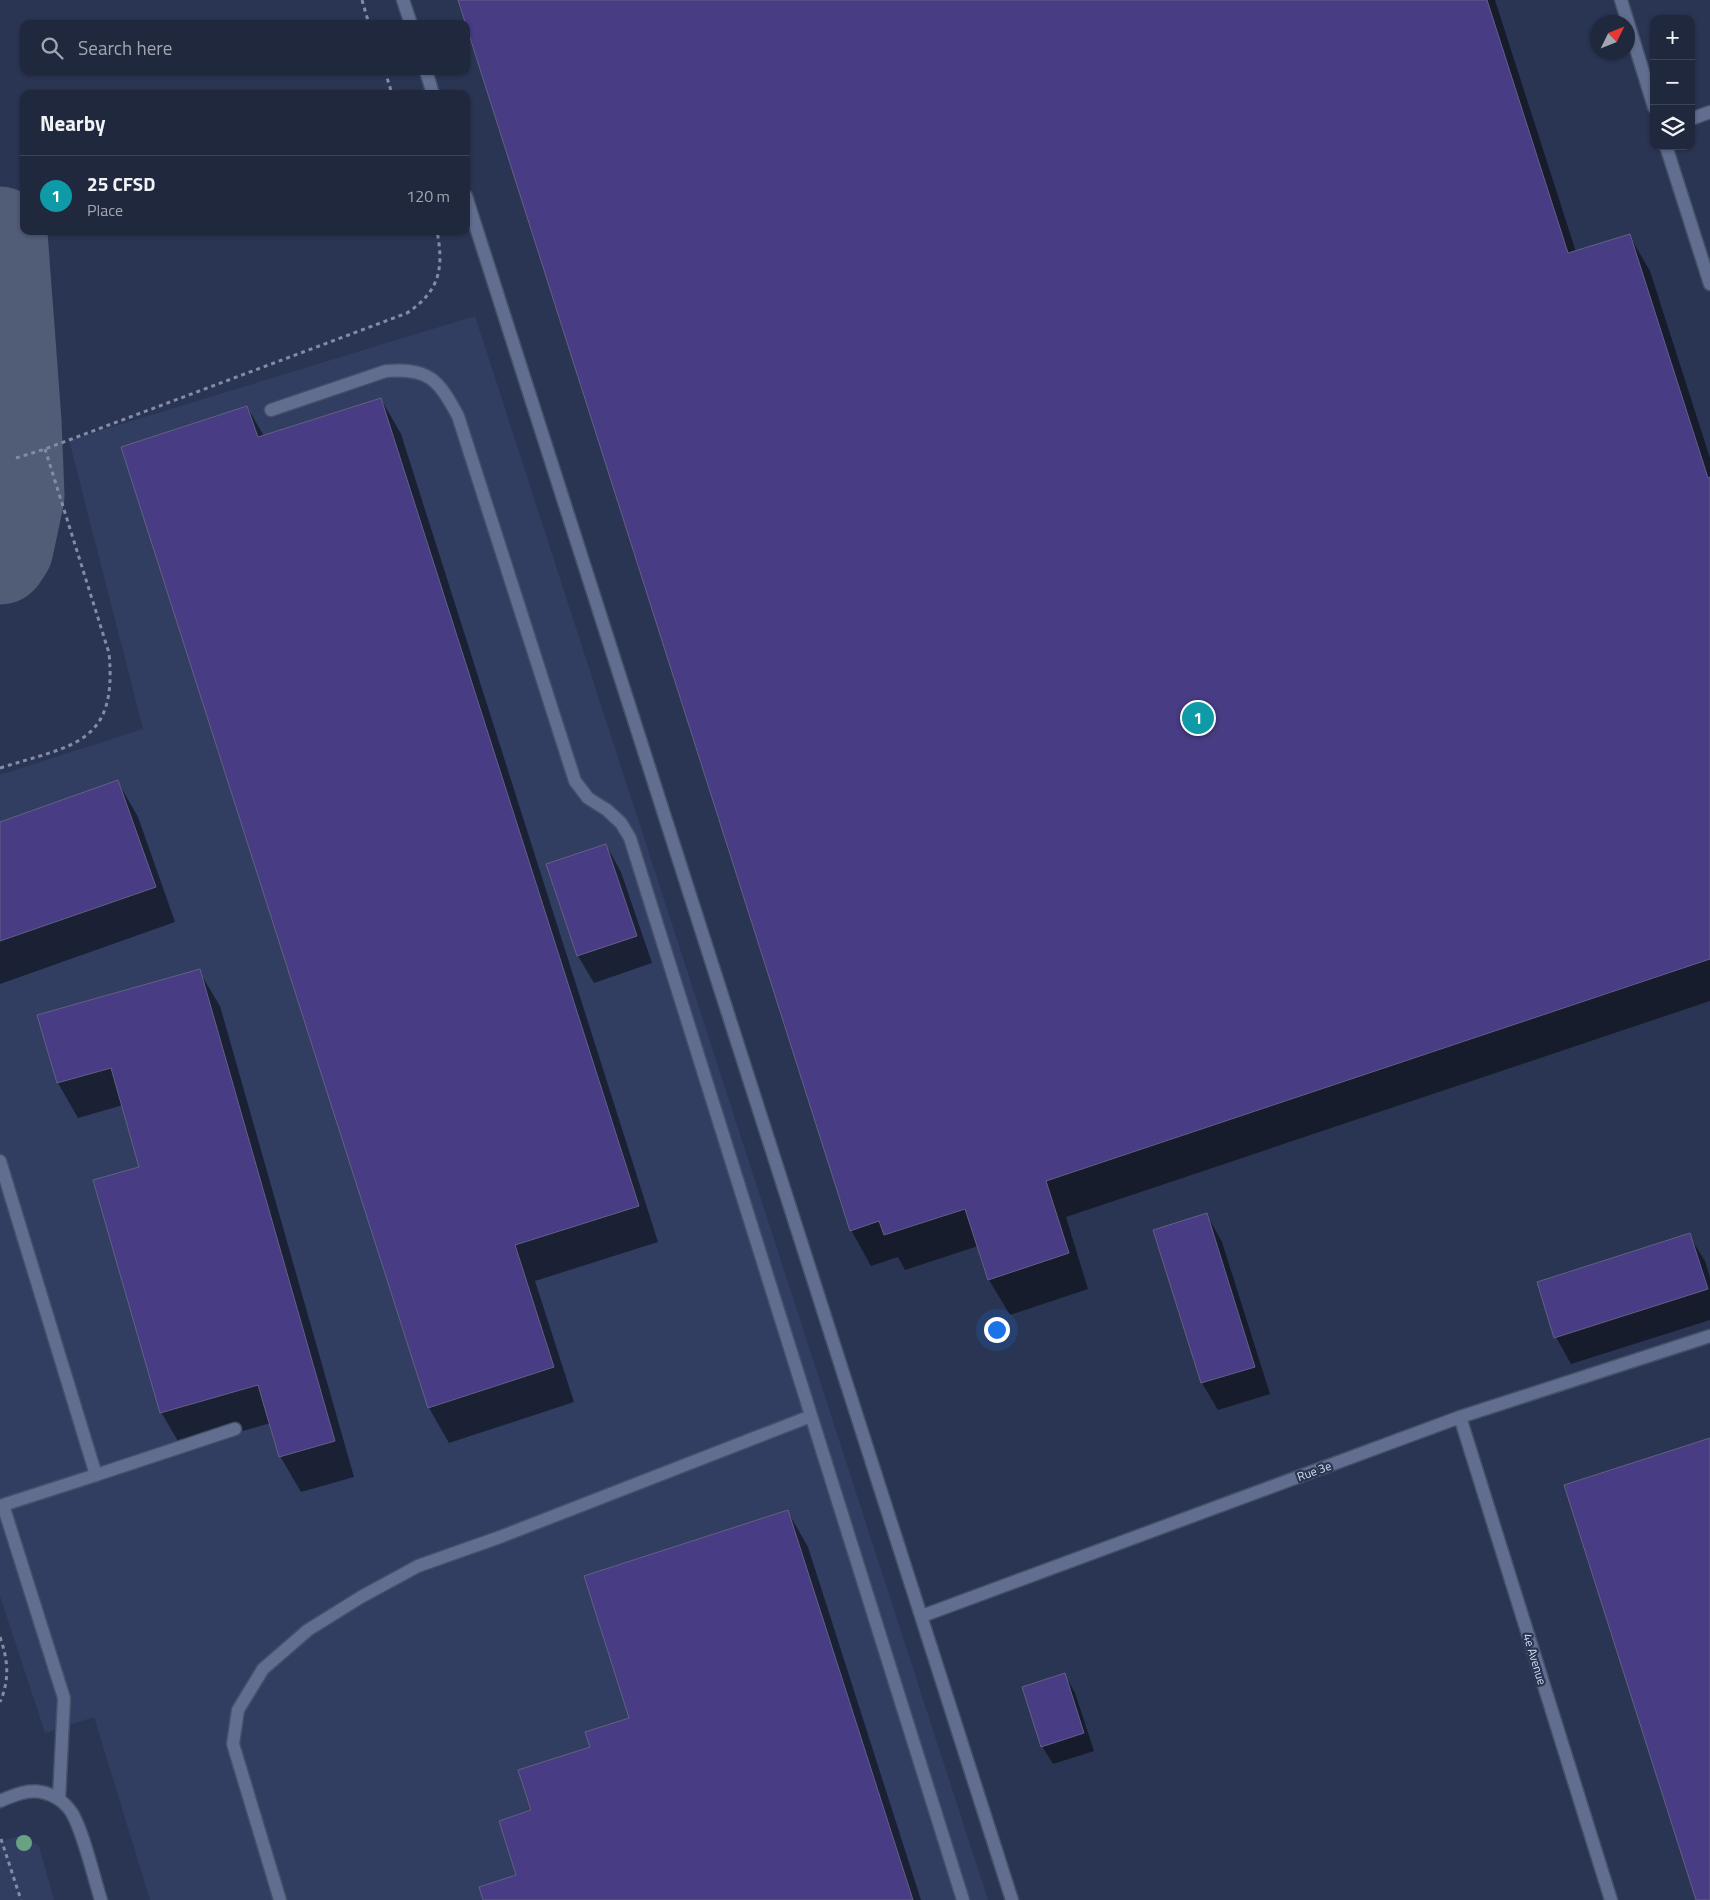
<!DOCTYPE html>
<html lang="en">
<head>
<meta charset="utf-8">
<style>
	body { margin:0; font-family:"Titillium Web",sans-serif; background:#2d3449; color:#f1f3f6 }
	.controls { position:absolute; right:15px; top:15px; display:grid; overflow:hidden; border-radius:10px; box-shadow:0 1px 4px #0004 }
	.controls button { width:45px; height:45px; display:grid; place-items:center; padding:0; border:0; border-bottom:1px solid #3d4458; background:#20283e; color:#f1f3f6; font:25px sans-serif }
	.compass { position:absolute; left:1590px; top:15px; width:45px; height:45px; border-radius:50%; background:#20283e; box-shadow:0 1px 4px #0004; rotate:47deg }
	.you { position:absolute; left:996px; top:1329px; width:18px; height:18px; margin:-12px; border:4px solid #fff; border-radius:50%; background:#1a73e8; box-shadow:0 0 0 8px #1a73e833 }
	.badge { display:grid; place-items:center; width:32px; height:32px; border-radius:50%; background:#d6ab8b; color:#fff; font-size:16px; font-weight:700 }
	.pin { position:absolute; translate:-50% -50%; border:2px solid #fff; box-shadow:0 1px 5px #0006 }
	.list { margin:0; padding:0; list-style:none }
	h2 { display:flex; justify-content:space-between; align-items:center; height:65px; margin:0; padding:0 20px; font-size:21px }
	h2 small { font-size:16px; font-weight:400; color:#a2a6b0 }
	.list li { display:grid; grid-template-columns:32px 1fr auto; gap:15px; align-items:center; box-sizing:border-box; height:80px; padding:0 20px; border-top:1px solid #3d4458 }
	.list b { display:block; font-size:19px; white-space:nowrap }
	.list p { margin:0; font-size:16px; white-space:nowrap; color:#a2a6b0 }
	.list em { font-size:16px; font-style:normal; color:#a2a6b0 }
	.icon { flex:none; width:28px; height:28px; fill:none; stroke:currentColor; stroke-width:2; stroke-linecap:round; stroke-linejoin:round }
	.map { position:relative; flex:none; width:1710px; height:1900px; overflow:hidden }
	.search { position:absolute; background:#20283e; box-shadow:0 1px 4px #0004; left:20px; top:20px; width:450px; height:55px; display:flex; align-items:center; gap:12px; box-sizing:border-box; padding:0 18px; border-radius:10px; color:#a2a6b0; font-size:19px }
	.panel { position:absolute; background:#20283e; box-shadow:0 1px 4px #0004; left:20px; top:90px; width:450px; height:145px; border-radius:10px }
	.map>svg:first-child { display:block }
	.built { fill:#313e62 }
	.shadow { fill:#0007 }
	.lines { fill:none; stroke-linecap:round; stroke-linejoin:round }
	.taxiway { stroke:#515c77; stroke-width:95 }
	.building { fill:#483c84; stroke:#636083 }
	.service-casing { stroke:#464f67; stroke-width:15 }
	.minor-casing { stroke:#464f67; stroke-width:15 }
	.path { stroke:#838ca4; stroke-width:3; stroke-dasharray:4 4; stroke-linecap:butt }
	.service { stroke:#616e8f; stroke-width:12 }
	.minor { stroke:#616e8f; stroke-width:12 }
	.tree { fill:#68a282 }
	.labels { text-anchor:middle; dominant-baseline:central; stroke-width:4.5; stroke-linejoin:round; paint-order:stroke }
	.street-label { font-size:12px; fill:#d7dff1; stroke:#2a3553 }
</style>
</head>
<body>
<div class="map">
<svg width="1710" height="1900" viewBox="0 0 1710 1900">
	<rect width="100%" height="100%" fill="#2a3553"/>
	<g class="built">
		<path d="M475 316 988 1900H150L94 1717 45 1733 0 1596V775L143 729 69 440Z"/>
		<path d="M21 1835 39 1846 54 1900H0V1842Z"/>
	</g>
	<g class="shadow">
		<path d="M459 0H1495L1576 252 1629 235 1650 271 1710 458V1001L1066 1217 1088 1289 1010 1315 989 1280 978 1246 905 1270 898 1257 871 1266 851 1230Z"/>
		<path d="M381 399 401 434 658 1242 535 1281 574 1402 449 1443 429 1408 123 448 247 407 264 436Z"/>
		<path d="M118 782 138 817 175 922 0 984V823Z"/>
		<path d="M606 845 621 872 652 963 594 983 578 956 548 865Z"/>
		<path d="M199 971 220 1006 354 1477 301 1492 280 1456 271 1423 182 1448 161 1412 141 1168 123 1105 78 1118 58 1083Z"/>
		<path d="M1207 1215 1222 1242 1270 1394 1218 1410 1202 1383 1155 1231Z"/>
		<path d="M1689 1235 1705 1261 1710 1277V1320L1571 1364 1556 1337Z"/>
		<path d="M788 1512 808 1547 921 1900H485L518 1876 533 1811 592 1748 631 1719Z"/>
		<path d="M1065 1675 1075 1693 1094 1751 1053 1764 1042 1746Z"/>
	</g>
	<g class="lines">
		<path class="taxiway" d="M0 234 14 421 17 496 6 548 0 557"/>
	</g>
	<g class="building">
		<path d="M458 0H1487L1568 253 1630 234 1708 478 1710 477V959L1046 1181 1069 1253 988 1280 965 1209 884 1235 879 1221 850 1231Z"/>
		<path d="M381 398 639 1206 515 1245 554 1367 428 1408 121 447 247 406 258 437Z"/>
		<path d="M118 780 156 887 0 941V822Z"/>
		<path d="M606 844 637 936 577 956 546 864Z"/>
		<path d="M200 969 335 1441 279 1457 258 1385 160 1413 93 1180 139 1167 111 1068 57 1083 37 1015Z"/>
		<path d="M1207 1213 1255 1367 1201 1383 1153 1230Z"/>
		<path d="M1690 1233 1708 1289 1554 1338 1537 1282Z"/>
		<path d="M1710 1438V1900H1696L1564 1485Z"/>
		<path d="M788 1510 913 1900H483L479 1887 516 1875 499 1821 531 1810 518 1770 590 1747 585 1732 629 1718 584 1576Z"/>
		<path d="M1065 1673 1084 1733 1041 1747 1022 1687Z"/>
	</g>
	<g class="lines">
		<g class="service-casing">
			<g id="service">
				<path d="M403 0 411 24"/>
				<path d="M1621 0 1654 107"/>
				<path d="M426 71 433 94"/>
				<path d="M1691 119 1710 112"/>
				<path d="M1666 146 1710 284"/>
				<path d="M466 196 1012 1900"/>
				<path d="M271 410 386 371C429 368 438 379 458 416L575 781 588 798 607 810 621 823 630 838 963 1900"/>
				<path d="M0 1161 96 1475 3 1505 64 1698 59 1799"/>
				<path d="M1460 1417 1611 1900"/>
				<path d="M96 1475 235 1429"/>
				<path d="M922 1616 1460 1417 1710 1336"/>
				<path d="M280 1900 233 1744 238 1710 263 1669 308 1630 361 1597 418 1566 500 1537 811 1416"/>
			</g>
		</g>
		<g class="minor-casing">
			<path id="minor" d="M0 1801C12 1796 27 1789 41 1792 53 1794 65 1802 72 1813 84 1834 93 1875 101 1900"/>
		</g>
		<g class="path">
			<path d="M362 0 369 24"/>
			<path d="M385 71 392 94"/>
			<path d="M16 458 45 449 407 313C440 291 444 268 437 231"/>
			<path d="M0 768C72 745 118 745 109 653L45 449"/>
			<path d="M0 1637C8 1660 10 1679 0 1702"/>
			<path d="M1 1839 21 1900"/>
		</g>
		<use href="#service" class="service"/>
		<use href="#minor" class="minor"/>
	</g>
	<circle class="tree" cx="24" cy="1843" r="8"/>
	<g class="labels">
		<g class="street-label">
			<text transform="translate(1314 1471) rotate(-20)">Rue 3e</text>
			<text transform="translate(1535 1659) rotate(73)">4e Avenue</text>
		</g>
	</g>
</svg>
<div class="controls">
<button>+</button>
<button>−</button>
<button><svg class="icon" aria-label="layers" viewBox="0 0 24 24"><path d="M12 4l9 5-9 5-9-5zM3 14l9 5 9-5"/></svg></button>
</div>
<svg class="compass" viewBox="-18 -18 36 36"><path d="M0-13l5 13h-10z" fill="#e53935"/><path d="M0 13l5-13h-10z" fill="#a2a6b0"/></svg>
<div class="you"></div>
<div class="pin badge" style="left:1198px;top:718px;background:#0f9aa8">1</div>
<div class="search"><svg class="icon" aria-label="search" viewBox="0 0 24 24"><circle cx="10" cy="10" r="6"/><path d="M15 15l6 6"/></svg>Search here</div>
<section class="panel">
<h2>Nearby<small></small></h2>
<ul class="list">
<li><span class="badge" style="background:#0f9aa8">1</span><div><b>25 CFSD</b><p>Place</p></div><em>120 m</em></li>
</ul>
</section>
</div>
</body>
</html>
